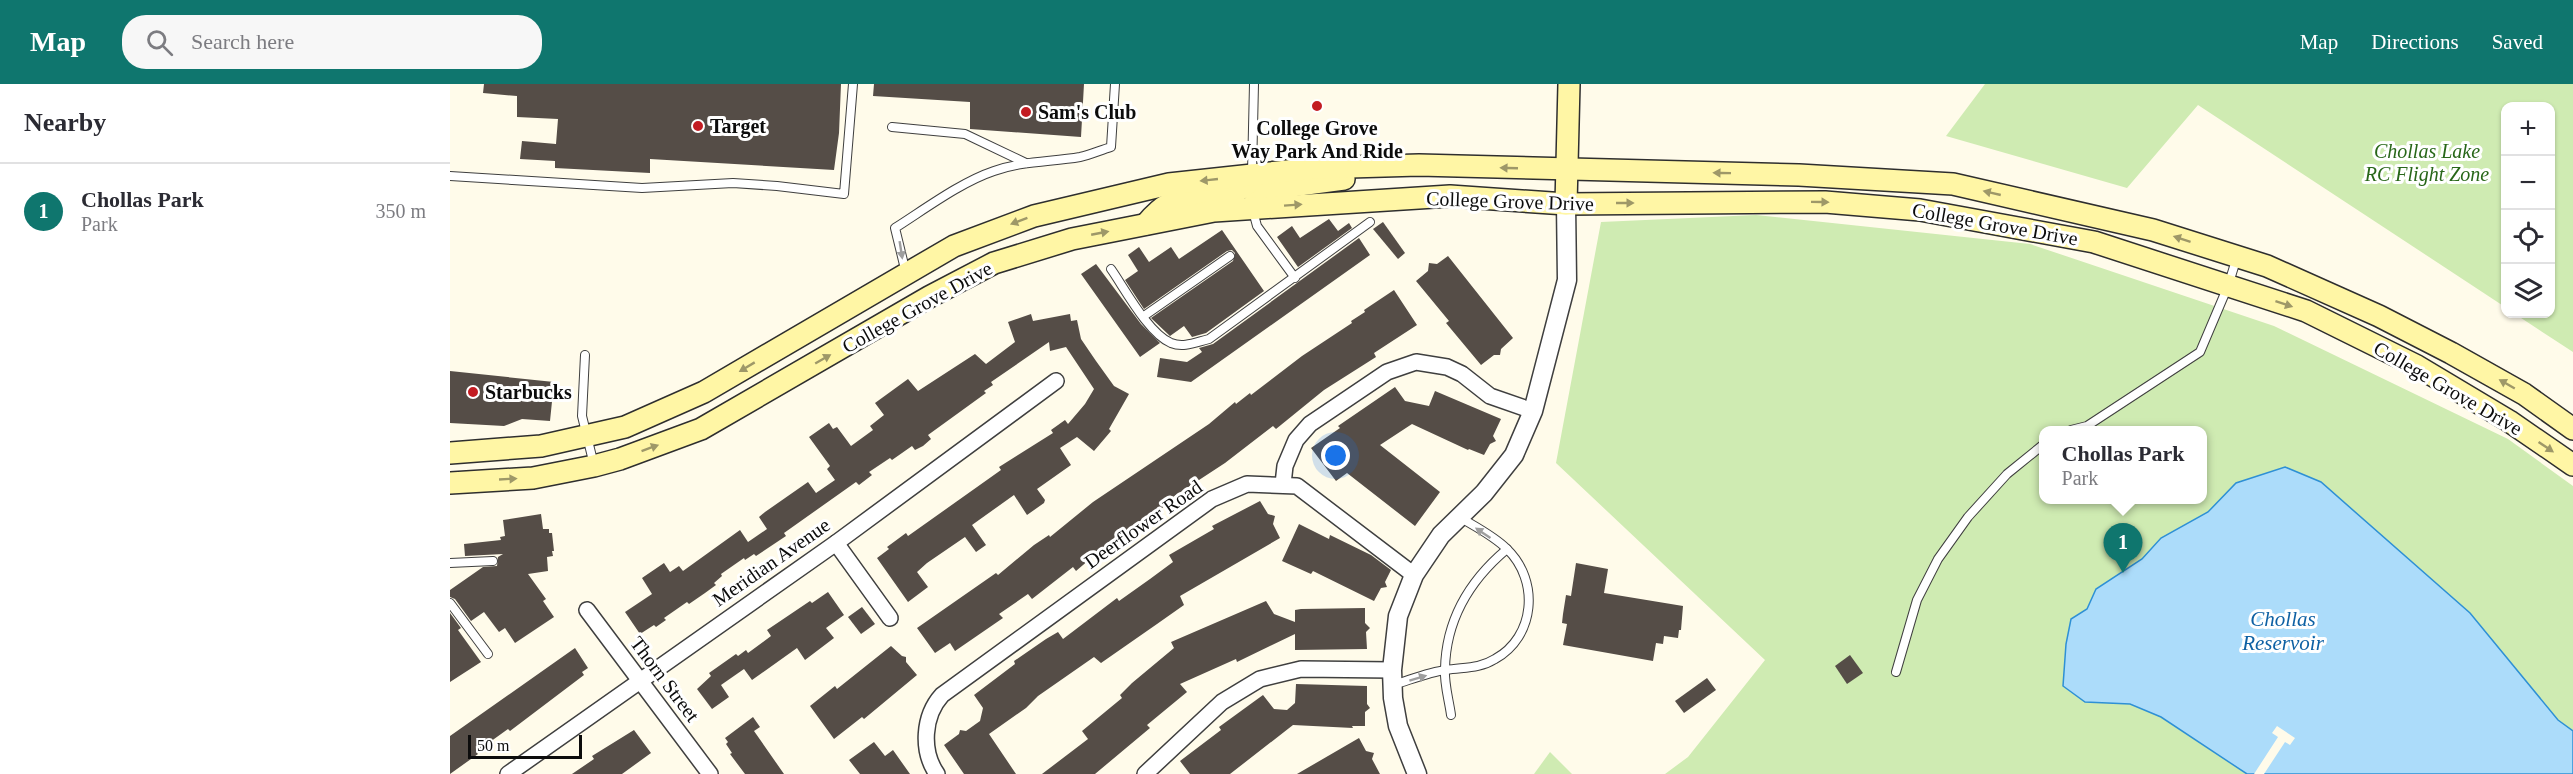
<!DOCTYPE html>
<html lang="en">
<head>
<meta charset="utf-8">
<style>
	body { margin:0; font-family:Georgia,serif; background:#f7f7f7; color:#2b2b33 }
	.controls { position:absolute; right:18px; top:18px; display:grid; overflow:hidden; border-radius:12px; box-shadow:0 2px 4px #0004 }
	.controls button { width:54px; height:54px; display:grid; place-items:center; padding:0; border:0; border-bottom:2px solid #e1e1e2; background:#fff; color:#2b2b33; font:30px sans-serif }
	.scale { position:absolute; left:18px; bottom:15px; width:114px; box-sizing:border-box; padding-left:6px; border:3px solid #0c0c0c; border-top:0; font-size:16px; line-height:21px; white-space:nowrap; color:#0c0c0c; -webkit-text-stroke:4px #fff; paint-order:stroke }
	.you { position:absolute; left:886px; top:372px; width:21px; height:21px; margin:-15px; border:4px solid #fff; border-radius:50%; background:#1a73e8; box-shadow:0 0 0 9px #1a73e833 }
	.badge { display:grid; place-items:center; width:39px; height:39px; border-radius:50%; background:#0f766e; color:#fff; font-size:20px; font-weight:700 }
	.pin { position:absolute; translate:-50% -50px; filter:drop-shadow(0 2px 3px #0008) }
	.pin::after { content:''; position:absolute; top:32px; width:21px; height:18px; background:inherit; clip-path:polygon(0 0,100% 0,50% 100%) }
	.popup { position:absolute; left:1589px; top:342px; width:168px; height:78px; box-sizing:border-box; display:grid; place-content:center; border-radius:12px; background:#fff; filter:drop-shadow(0 2px 4px #0005); font-size:20px; white-space:nowrap; color:#7c7c81 }
	.popup b { font-size:22px; color:#2b2b33 }
	.popup::after { content:''; position:absolute; left:50%; top:100%; margin-left:-12px; border:12px solid transparent; border-top-color:#fff }
	.list { margin:0; padding:0; list-style:none }
	h2 { display:flex; justify-content:space-between; align-items:center; height:78px; margin:0; padding:0 24px; font-size:26px }
	h2 small { font-size:20px; font-weight:400; color:#7c7c81 }
	.list li { display:grid; grid-template-columns:39px 1fr auto; gap:18px; align-items:center; box-sizing:border-box; height:96px; padding:0 24px; border-top:2px solid #e1e1e2 }
	.list b { display:block; font-size:22px; white-space:nowrap }
	.list p { margin:0; font-size:20px; white-space:nowrap; color:#7c7c81 }
	.list em { font-size:20px; font-style:normal; color:#7c7c81 }
	.icon { flex:none; width:33px; height:33px; fill:none; stroke:currentColor; stroke-width:2; stroke-linecap:round; stroke-linejoin:round }
	.map { position:relative; flex:none; width:2123px; height:690px; overflow:hidden }
	header { display:flex; align-items:center; gap:36px; box-sizing:border-box; height:84px; padding:0 30px; background:#0f766e; color:#fff }
	header strong { font-size:28px }
	nav { display:flex; gap:33px; margin-inline-start:auto; font-size:21px }
	.search { width:420px; height:54px; background:#f7f7f7; display:flex; align-items:center; gap:15px; box-sizing:border-box; padding:0 21px; border-radius:24px; color:#7c7c81; font-size:22px }
	main { display:flex }
	aside { flex:1; background:#fff }
	.map>svg:first-child { display:block }
	.green { fill:#cfebb2; fill-rule:evenodd }
	.water { fill:#acdcfa; stroke:#2e90d5; stroke-width:1.5 }
	.pier { fill:#fffbea }
	.building { fill:#554d47 }
	.lines { fill:none; stroke-linecap:round; stroke-linejoin:round }
	.service-casing { stroke:#3f3f3f; stroke-width:10 }
	.minor-casing { stroke:#3f3f3f; stroke-width:18 }
	.tertiary-casing { stroke:#3f3f3f; stroke-width:21 }
	.secondary-casing { stroke:#2e2e2e; stroke-width:24 }
	.service { stroke:#fff; stroke-width:8 }
	.minor { stroke:#fff; stroke-width:15 }
	.tertiary { stroke:#fff; stroke-width:18 }
	.secondary { stroke:#fff6a5; stroke-width:21 }
	.oneway { fill:#9e9868 }
	.oneway2 { fill:#9e9e9e }
	.poi-dot { fill:#c31c22; stroke:#fff; stroke-width:2 }
	.labels { text-anchor:middle; dominant-baseline:central; stroke-width:6; stroke-linejoin:round; paint-order:stroke }
	.poi-label { font-size:20px; font-weight:bold; fill:#0c0c0c; stroke:#fff; text-anchor:start }
	.park-label { font-size:20px; font-style:italic; fill:#286719; stroke:#fff }
	.street-label { font-size:20px; fill:#0c0c0c; stroke:#fff }
	.water-label { font-size:21px; font-style:italic; fill:#0e61a4; stroke:#fff }
</style>
</head>
<body>
<header>
<strong>Map</strong>
<div class="search"><svg class="icon" aria-label="search" viewBox="0 0 24 24"><circle cx="10" cy="10" r="6"/><path d="M15 15l6 6"/></svg>Search here</div>
<nav><a>Map</a><a>Directions</a><a>Saved</a></nav>
</header>
<main>
<aside>
<h2>Nearby<small></small></h2>
<ul class="list">
<li><span class="badge">1</span><div><b>Chollas Park</b><p>Park</p></div><em>350 m</em></li>
</ul>
</aside>
<div class="map">
<svg width="2123" height="690" viewBox="0 0 2123 690">
	<rect width="100%" height="100%" fill="#fffbea"/>
	<g class="green">
		<path d="M1535 0H2123V268L2065 230H2100V22H2056L2055 223 1748 21 1677 104 1496 52Z"/>
		<path d="M1306 131 1580 160 1824 242 2058 355 2123 402V690H1215L1238 673 1315 576 1106 379 1151 138ZM1594 346H1752V416H1594Z"/>
		<path d="M1100 668 1122 690H1084Z"/>
	</g>
	<path class="water" d="M1835 383 1871 398 2020 529 2108 636 2123 647V690H1797L1711 633 1680 620 1635 618 1613 602 1616 560 1621 535 1637 525 1646 505 1692 475 1711 454 1758 428 1786 399Z"/>
	<path class="pier" d="M1827 642 1845 654 1840 661 1835 658 1814 690H1804L1828 653 1822 649Z"/>
	<g class="building">
		<path d="M34 0H391L389 49 384 86 200 75V89L105 84V77L70 75 72 57 106 60 108 35 67 33V12L33 9Z"/>
		<path d="M424 0H634L631 53 520 45V18L423 12Z"/>
		<path d="M879 135 888 147 899 139 902 144 848 183 827 153 842 142 850 154Z"/>
		<path d="M933 138 955 169 948 175 923 145Z"/>
		<path d="M772 146 814 207 756 249 742 253 734 242 720 252 701 234 783 177 785 169 782 166 777 167 694 225 675 196 688 187 678 171 689 163 699 178 721 163 729 175Z"/>
		<path d="M909 154 920 171 741 298 707 293 710 274 737 278 752 268 749 264 763 260Z"/>
		<path d="M998 172 1063 254 1051 265 1050 271H1044L1031 281 996 239 999 237 966 197 978 187 979 179 987 180Z"/>
		<path d="M646 180 691 240 710 259 690 273 631 190Z"/>
		<path d="M944 206 967 241 924 269 926 273 874 306 826 345 823 342 775 379 723 413 725 416 668 451 626 487 623 483 582 515 578 510 549 530 553 534 505 567 500 559 485 569 467 544 546 489 548 491 584 461 599 451 600 453 643 418 759 340 785 318 786 320 800 309 801 311 852 272 902 239 901 237 915 228 914 226Z"/>
		<path d="M581 230 583 237 620 230 621 237 627 236 631 255 646 277 664 302 679 310 659 345 661 347 644 367 627 353 610 364 621 381 587 405 595 416 594 419 577 431 564 411 522 441 536 461 526 468 515 453 477 479 467 488 478 503 458 518 427 474 439 465 437 463 456 449 458 452 551 386 549 383 603 349 601 346 615 336 618 340 635 320 644 305 616 263 600 267 599 258 541 298 543 301 534 307 536 309 478 351 481 355 473 362 465 366 462 362 442 376 440 374 419 388 422 391 409 401 406 398 334 449 336 452 306 472 304 470 295 476 294 474 271 490 272 492 264 499 266 501 255 509 239 520 237 518 214 534 216 536 206 543 204 541 190 550 175 528 202 510 192 494 214 479 220 488 229 482 233 487 290 446 298 458 317 445 309 433 315 428 358 398 366 409 385 396 377 385 380 382 359 353 379 339 383 345 387 343 401 362 423 346 420 342 434 331 425 319 458 295 468 307 525 270 536 280 565 258 558 238Z"/>
		<path d="M0 287 104 298 100 337 72 335 54 342 0 339Z"/>
		<path d="M945 303 955 317 979 322 985 307 1051 335 1043 352 1046 357 1040 360 1034 371 1019 365 1018 366 962 340 930 361 990 408 965 442 897 389 886 397 861 364 890 344 888 342Z"/>
		<path d="M810 417 818 430 825 432 823 440 830 454 730 512 734 521 707 540 651 579 644 573 588 612 576 624 539 650 566 690H514L494 661 509 650 510 646 516 647 530 637 533 624 524 611 565 580 564 577 596 555 608 548 613 555 667 514 669 517 700 495 723 478 719 471 764 445 762 442Z"/>
		<path d="M91 430 93 445H99V449H102L104 467H102L103 472 97 473 98 487 78 490 96 515 93 517 104 533 65 559 55 544 49 548 34 528 21 537 5 515 0 513V506L33 483 47 482 48 473 53 470 15 472 14 460 51 456 50 453 55 452 53 436Z"/>
		<path d="M849 440 879 455 880 451 921 471 941 486 935 498 937 503 931 504 924 517 863 487 861 490 832 477Z"/>
		<path d="M1126 479 1158 485 1154 509 1233 522 1231 546H1229L1228 554 1214 552 1213 560 1206 559 1203 577 1113 561 1117 540 1112 539 1113 530 1116 511 1121 512Z"/>
		<path d="M378 508 394 531 376 544 384 554 355 576 347 564 302 596 294 585 271 601 279 613 262 625 247 605 261 592 259 589 286 570 288 572 296 566 298 569 321 552 317 546 360 517 362 519Z"/>
		<path d="M816 517 824 530 845 538V526L851 525 915 524V539L920 544 916 548 917 565 845 566V550L787 578 786 575 730 600 737 608 697 641 700 644 645 690H592L638 655 632 647 672 614 670 611 682 599 724 564 721 558Z"/>
		<path d="M412 523 425 540 411 550 398 533Z"/>
		<path d="M0 529 11 544 8 546 31 578 0 598Z"/>
		<path d="M441 562 452 572 456 573V578L467 591 414 635 412 633 384 655 360 622 385 602 387 605Z"/>
		<path d="M125 564 138 584 132 588 134 591 60 647 58 645 26 668 28 670 0 690V652Z"/>
		<path d="M1400 571 1413 589 1397 600 1385 582Z"/>
		<path d="M1257 594 1266 606 1234 629 1225 617Z"/>
		<path d="M846 600 917 602V620L920 624 915 628V642H902L903 644 843 641 780 690H740L730 677 771 646 769 643 813 611 824 625 837 626 845 619Z"/>
		<path d="M303 633 310 643 304 647 334 690H295L280 670 282 669 276 660 278 658 275 654Z"/>
		<path d="M184 646 201 669 172 690H122L144 675 142 672Z"/>
		<path d="M909 654 916 667 924 669 922 675 930 690H847Z"/>
		<path d="M424 658 435 672 443 666 460 690H410L399 676Z"/>
	</g>
	<g class="lines">
		<g class="service-casing">
			<g id="service">
				<path d="M442 43 515 50 576 79"/>
				<path d="M802 88 804 0"/>
				<path d="M0 92 192 104 283 99 327 102 394 110 403 0"/>
				<path d="M803 127 807 142 845 194"/>
				<path d="M661 185C675 205 698 249 721 259 734 264 746 258 759 255L920 138"/>
				<path d="M456 189 445 144C475 125 511 98 544 87 572 77 601 78 630 73 640 71 651 66 661 63L665 0"/>
				<path d="M694 232 780 172"/>
				<path d="M135 271 132 332 144 381"/>
				<path d="M1621 346 1637 342 1750 268 1778 202 1787 173"/>
				<path d="M0 479 43 477"/>
				<path d="M0 519 38 570"/>
				<path d="M1446 588 1467 516 1488 475 1518 433 1557 390 1594 360"/>
				<path d="M943 601C960 596 979 588 996 586 1014 583 1029 585 1045 575 1085 553 1090 497 1057 465 1044 452 1026 443 1011 434"/>
				<path d="M1001 631C999 616 994 600 995 585 996 535 1020 496 1057 465"/>
			</g>
		</g>
		<g class="minor-casing">
			<g id="minor">
				<path d="M833 400 835 382 846 356 860 340 937 288 966 278 997 283 1012 290 1040 312 1083 327"/>
				<path d="M386 459 440 534"/>
				<path d="M137 526 260 690"/>
				<path d="M58 690 386 459 606 297"/>
				<path d="M487 690C471 667 473 632 492 611L762 415 797 400 847 402 964 491"/>
				<path d="M695 690 772 618 810 595 851 585 942 586"/>
			</g>
		</g>
		<g class="tertiary-casing">
			<path id="tertiary" d="M967 690 948 642 943 614 942 586 948 532 964 491 991 451 1034 409 1064 371 1083 327 1117 196 1116 120"/>
		</g>
		<g class="secondary-casing">
			<g id="secondary">
				<path d="M1116 120 1119 0"/>
				<path d="M801 124 810 112 819 105 894 95"/>
				<path d="M696 140C702 133 709 125 717 121 741 110 792 120 802 91"/>
				<path d="M0 369 91 362 175 343 254 308 504 162 584 132 719 100 865 84 969 81 1349 91 1503 100 1703 146 1817 182 1929 232 2001 269 2074 310 2123 345"/>
				<path d="M0 399 83 394 144 382 170 375 251 345 479 213 544 179 622 155 764 127 1000 112 1116 120 1375 118 1470 126 1644 158 1856 227 1967 282 2059 337 2123 381"/>
			</g>
		</g>
		<use href="#service" class="service"/>
		<use href="#minor" class="minor"/>
		<use href="#tertiary" class="tertiary"/>
		<use href="#secondary" class="secondary"/>
	</g>
	<defs><path id="oneway-solid" d="M-6-.8H1V-3.2L6.5 0L1 3.2V.8H-6Z" transform="scale(1.5)"/></defs>
	<g class="oneway">
		<use href="#oneway-solid" transform="translate(1059 84) rotate(-178)"/>
		<use href="#oneway-solid" transform="translate(1272 89) rotate(-179)"/>
		<use href="#oneway-solid" transform="translate(759 96) rotate(174)"/>
		<use href="#oneway-solid" transform="translate(1542 109) rotate(-167)"/>
		<use href="#oneway-solid" transform="translate(1370 118) rotate(1)"/>
		<use href="#oneway-solid" transform="translate(1175 119)"/>
		<use href="#oneway-solid" transform="translate(843 121) rotate(-4)"/>
		<use href="#oneway-solid" transform="translate(569 137) rotate(159)"/>
		<use href="#oneway-solid" transform="translate(650 149) rotate(-11)"/>
		<use href="#oneway-solid" transform="translate(1732 155) rotate(-162)"/>
		<use href="#oneway-solid" transform="translate(1834 220) rotate(18)"/>
		<use href="#oneway-solid" transform="translate(373 275) rotate(-30)"/>
		<use href="#oneway-solid" transform="translate(297 283) rotate(149)"/>
		<use href="#oneway-solid" transform="translate(2057 300) rotate(-150)"/>
		<use href="#oneway-solid" transform="translate(2096 363) rotate(34)"/>
		<use href="#oneway-solid" transform="translate(200 364) rotate(-20)"/>
		<use href="#oneway-solid" transform="translate(58 395) rotate(-3)"/>
	</g>
	<g class="oneway2">
		<use href="#oneway-solid" transform="translate(451 166) rotate(81)"/>
		<use href="#oneway-solid" transform="translate(1033 449) rotate(-146)"/>
		<use href="#oneway-solid" transform="translate(968 594) rotate(-17)"/>
	</g>
	<g class="poi-dot">
		<circle cx="867" cy="22" r="6"/>
		<circle cx="576" cy="28" r="6"/>
		<circle cx="248" cy="42" r="6"/>
		<circle cx="23" cy="308" r="6"/>
	</g>
	<g class="labels">
		<g class="poi-label">
			<text x="588" y="28">Sam's Club</text>
			<text x="260" y="42">Target</text>
			<text x="867" y="44" text-anchor="middle">College Grove<tspan x="867" dy="23">Way Park And Ride</tspan></text>
			<text x="35" y="308">Starbucks</text>
		</g>
		<g class="park-label">
			<text x="1977" y="67">Chollas Lake<tspan x="1977" dy="23">RC Flight Zone</tspan></text>
		</g>
		<g class="street-label">
			<text transform="translate(1060 117) rotate(2)">College Grove Drive</text>
			<text transform="translate(1545 140) rotate(10)">College Grove Drive</text>
			<text transform="translate(467 223) rotate(-29)">College Grove Drive</text>
			<text transform="translate(1998 304) rotate(30)">College Grove Drive</text>
			<text transform="translate(693 440) rotate(-35)">Deerflower Road</text>
			<text transform="translate(321 478) rotate(-35)">Meridian Avenue</text>
			<text transform="translate(215 595) rotate(53)">Thorn Street</text>
		</g>
		<g class="water-label">
			<text x="1833" y="535">Chollas<tspan x="1833" dy="24">Reservoir</tspan></text>
		</g>
	</g>
</svg>
<div class="controls">
<button>+</button>
<button>−</button>
<button><svg class="icon" aria-label="locate" viewBox="0 0 24 24"><circle cx="12" cy="12" r="6"/><path d="M12 2v4M12 18v4M2 12h4M18 12h4"/></svg></button>
<button><svg class="icon" aria-label="layers" viewBox="0 0 24 24"><path d="M12 4l9 5-9 5-9-5zM3 14l9 5 9-5"/></svg></button>
</div>
<div class="scale">50 m</div>
<div class="you"></div>
<div class="pin badge" style="left:1673px;top:489px">1</div>
<div class="popup"><b>Chollas Park</b>Park</div>
</div>
</main>
</body>
</html>
